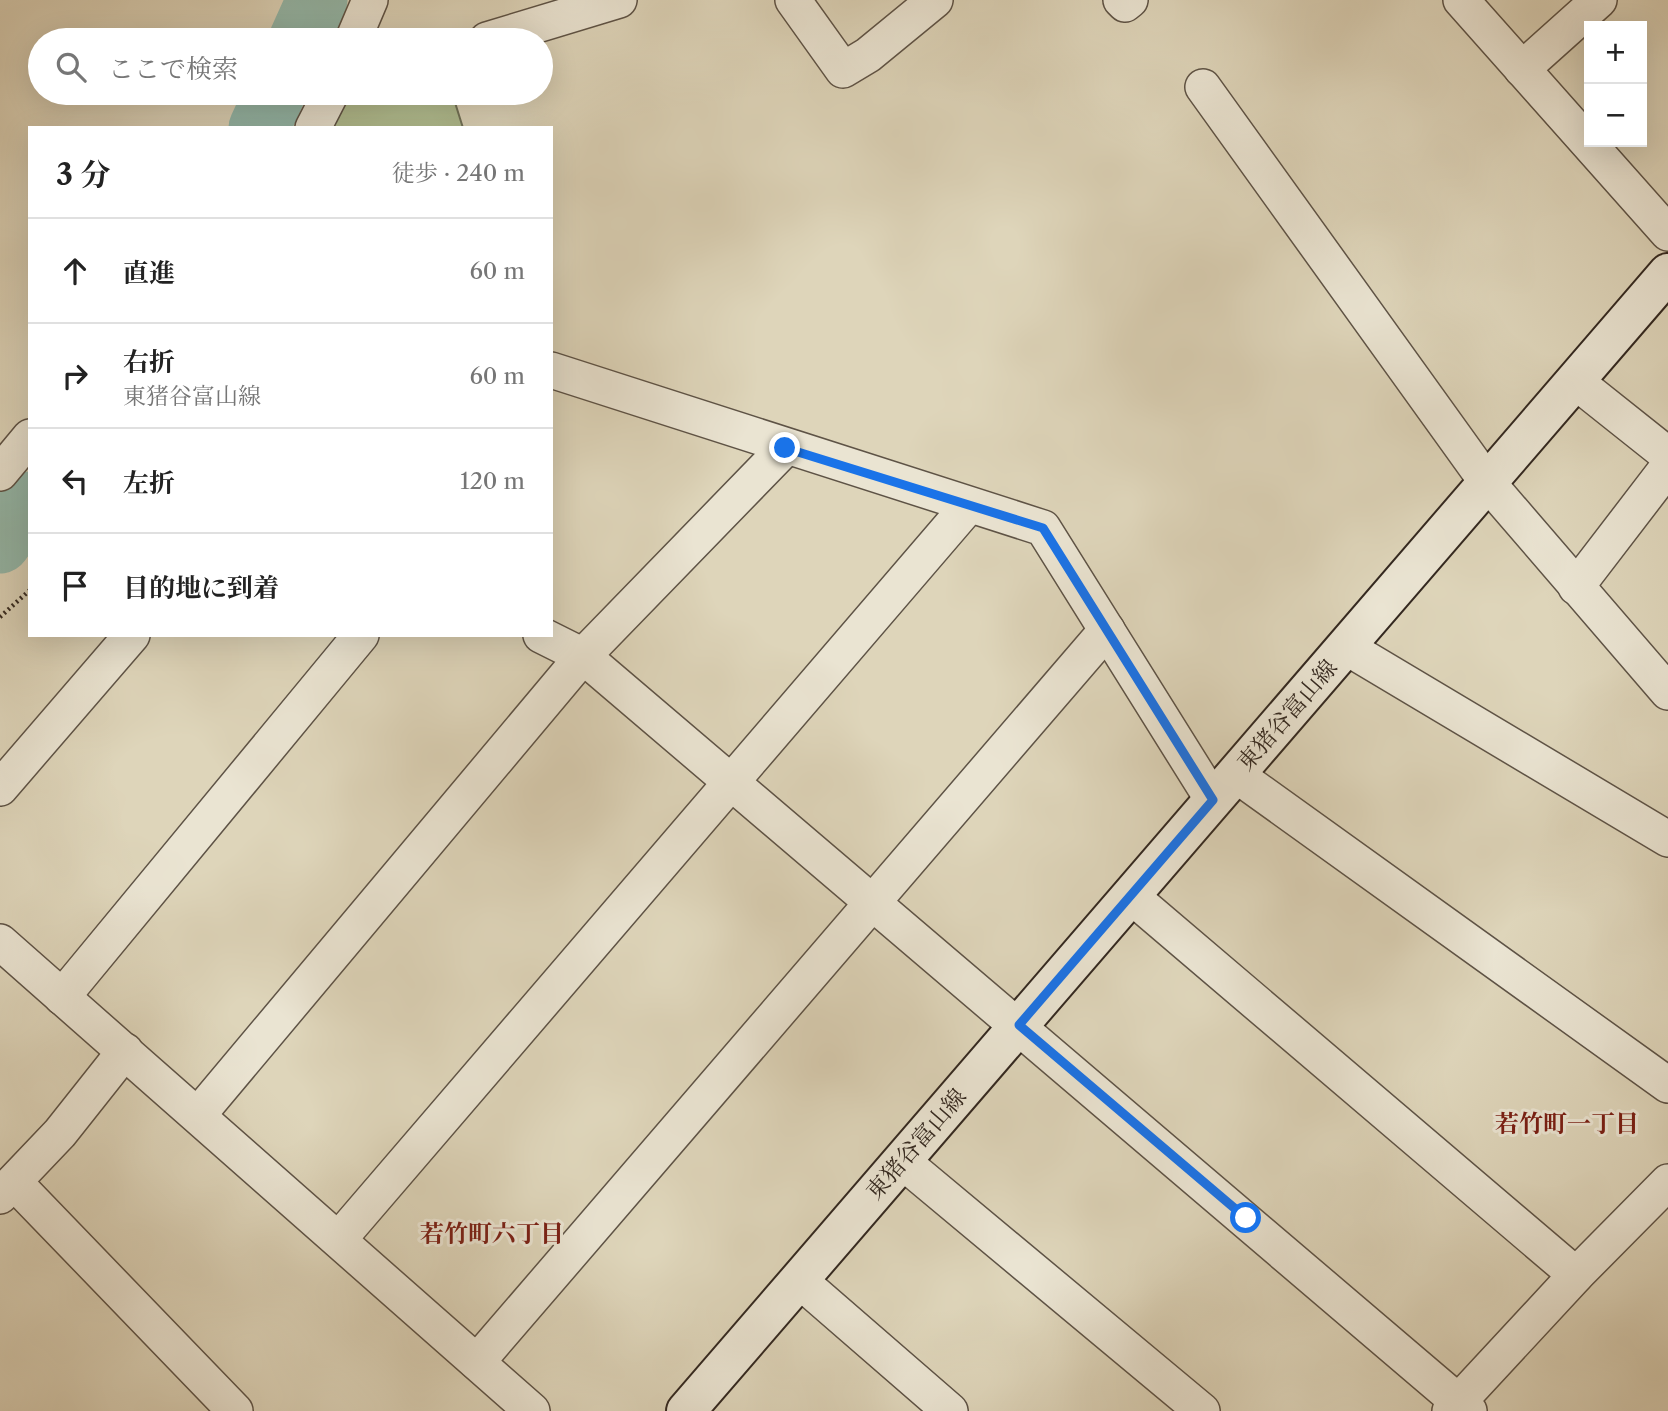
<!DOCTYPE html>
<html lang="ja">
<head>
<meta charset="utf-8">
<style>
	body { margin:0; font-family:"Libre Caslon Text","Noto Serif JP",serif; background:#f2f2f2; color:#222 }
	.controls { position:absolute; right:21px; top:21px; display:grid; overflow:hidden; border-radius:0px; box-shadow:0 7px 28px #0002 }
	.controls button { width:63px; height:63px; display:grid; place-items:center; padding:0; border:0; border-bottom:2px solid #e0e0e0; background:#fff; color:#222; font:35px sans-serif }
	.stop { position:absolute; width:21px; height:21px; margin:-16px; border:5px solid #1a73e8; border-radius:50%; background:#fff }
	.stop.end { background:#1a73e8; border-color:#fff; box-shadow:0 2px 7px #0008 }
	.list { margin:0; padding:0; list-style:none }
	h2 { display:flex; justify-content:space-between; align-items:center; height:91px; margin:0; padding:0 28px; font-size:30px }
	h2 small { font-size:23px; font-weight:400; color:#767676 }
	.list li { display:grid; grid-template-columns:46px 1fr auto; gap:21px; align-items:center; box-sizing:border-box; height:105px; padding:0 28px; border-top:2px solid #e0e0e0 }
	.list b { display:block; font-size:26px; white-space:nowrap }
	.list p { margin:0; font-size:23px; white-space:nowrap; color:#767676 }
	.list em { font-size:23px; font-style:normal; color:#767676 }
	.icon { flex:none; width:38px; height:38px; fill:none; stroke:currentColor; stroke-width:2; stroke-linecap:round; stroke-linejoin:round }
	.map { position:relative; flex:none; width:1668px; height:1411px; overflow:hidden }
	.search { position:absolute; background:#fff; box-shadow:0 7px 28px #0002; left:28px; top:28px; width:525px; height:77px; display:flex; align-items:center; gap:18px; box-sizing:border-box; padding:0 24px; border-radius:38px; color:#767676; font-size:26px }
	.panel { position:absolute; background:#fff; box-shadow:0 7px 28px #0002; left:28px; top:126px; width:525px; height:511px; border-radius:0px }
	.map>svg:first-child { display:block }
	.green { fill:#b1bd90; stroke:#727258; stroke-width:2 }
	.lines { fill:none; stroke-linecap:round; stroke-linejoin:round }
	.river { stroke:#94b9ab; stroke-width:61 }
	.street-casing { stroke:#5e5346; stroke-width:38 }
	.secondary-casing { stroke:#332820; stroke-width:42 }
	.path { stroke:#332820; stroke-width:4.5; stroke-dasharray:2 3.5; stroke-linecap:butt }
	.street { stroke:#eae4d2; stroke-width:35 }
	.secondary { stroke:#eae4d2; stroke-width:38 }
	.route { stroke:#1a73e8; stroke-width:9 }
	.labels { text-anchor:middle; dominant-baseline:central; stroke-width:6; stroke-linejoin:round; paint-order:stroke }
	.street-label { font-size:23px; fill:#332820; stroke:#eae4d2 }
	.neighbourhood-label { font-size:24px; font-weight:bold; fill:#7a1f14; stroke:#eae4d2 }
</style>
</head>
<body>
<div class="map">
<svg width="1668" height="1411" viewBox="0 0 1668 1411">
	<rect width="100%" height="100%" fill="#ded5ba"/>
	<filter id="stains"><feTurbulence type="fractalNoise" baseFrequency=".00286" numOctaves="4"/><feColorMatrix values="0 0 0 0 .2 0 0 0 0 .09 0 0 0 0 .02 0 0 0 .5 -.17"/></filter>
	<radialGradient id="worn" r=".72"><stop offset=".6" stop-color="#630" stop-opacity="0"/><stop offset="1" stop-color="#630" stop-opacity=".3"/></radialGradient>
	<path class="green" d="M345 93H452L463 128H334L331 119Z"/>
	<g class="lines">
		<g class="river">
			<path d="M299 40 317 0"/>
			<path d="M259 128 275 93"/>
			<path d="M0 543 30 502"/>
		</g>
		<g class="street-casing">
			<g id="street">
				<path d="M793 0 843 70 868 55 935 0"/>
				<path d="M1121 0 1125 4 1130 0"/>
				<path d="M1461 0 1668 233"/>
				<path d="M353 40 370 0"/>
				<path d="M487 40 619 0"/>
				<path d="M1522 69 1599 0"/>
				<path d="M1203 87 1487 482 1668 692"/>
				<path d="M313 128 331 93"/>
				<path d="M551 370 1043 528 1213 800"/>
				<path d="M1575 381 1668 455"/>
				<path d="M0 473 30 437"/>
				<path d="M1576 587 1668 467"/>
				<path d="M541 635 583 656 1469 1411"/>
				<path d="M1346 647 1668 839"/>
				<path d="M1235 774 1668 1085"/>
				<path d="M0 788 132 635"/>
				<path d="M1131 896 1576 1275"/>
				<path d="M0 942 532 1411"/>
				<path d="M62 997 361 635"/>
				<path d="M198 1115 583 656 785 448"/>
				<path d="M902 1161 1202 1411"/>
				<path d="M14 1182 235 1411"/>
				<path d="M0 1196 60 1133 125 1051"/>
				<path d="M339 1239 969 505"/>
				<path d="M799 1280 950 1411"/>
				<path d="M477 1362 1107 630"/>
				<path d="M1450 1411 1576 1275 1668 1182"/>
			</g>
		</g>
		<g class="secondary-casing">
			<path id="secondary" d="M686 1411 1668 273"/>
		</g>
		<path class="path" d="M0 617 30 590"/>
		<use href="#street" class="street"/>
		<use href="#secondary" class="secondary"/>
	</g>
	<g class="lines">
		<path class="route" d="M785 448 1043 528 1213 800 1019 1025 1246 1218"/>
	</g>
	<g class="labels">
		<g class="street-label">
			<text transform="translate(1287 715) rotate(-49)">東猪谷富山線</text>
			<text transform="translate(916 1144) rotate(-49)">東猪谷富山線</text>
		</g>
		<g class="neighbourhood-label">
			<text x="1567" y="1123">若竹町一丁目</text>
			<text x="492" y="1233">若竹町六丁目</text>
		</g>
	</g>
	<rect width="100%" height="100%" filter="url(#stains)"/>
	<rect width="100%" height="100%" fill="url(#worn)"/>
</svg>
<div class="controls">
<button>+</button>
<button>−</button>
</div>
<div class="stop" style="left:1246px;top:1218px"></div>
<div class="stop end" style="left:785px;top:448px"></div>
<div class="search"><svg class="icon" aria-label="search" viewBox="0 0 24 24"><circle cx="10" cy="10" r="6"/><path d="M15 15l6 6"/></svg>ここで検索</div>
<section class="panel">
<h2>3 分<small>徒歩 · 240 m</small></h2>
<ul class="list">
<li><svg class="icon" aria-label="ahead" viewBox="0 0 24 24"><path d="M12 20V5M6 11l6-6 6 6"/></svg><div><b>直進</b></div><em>60 m</em></li>
<li><svg class="icon" aria-label="right" viewBox="0 0 24 24"><path d="M7 20v-9h11M14 6l5 5-5 5"/></svg><div><b>右折</b><p>東猪谷富山線</p></div><em>60 m</em></li>
<li><svg class="icon" aria-label="left" viewBox="0 0 24 24"><path d="M17 20v-9H6M10 6l-5 5 5 5"/></svg><div><b>左折</b></div><em>120 m</em></li>
<li><svg class="icon" aria-label="arrive" viewBox="0 0 24 24"><path d="M6 21V4h12l-3 4 3 4H6"/></svg><div><b>目的地に到着</b></div></li>
</ul>
</section>
</div>
</body>
</html>
